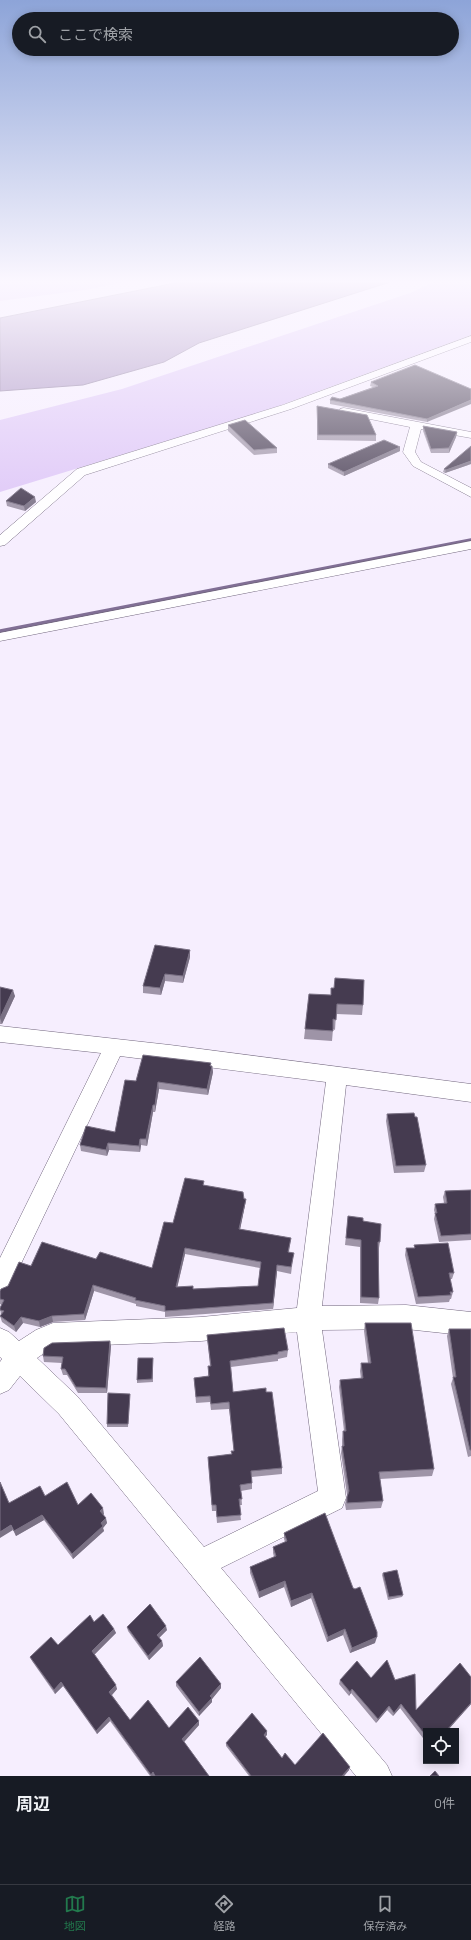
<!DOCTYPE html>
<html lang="ja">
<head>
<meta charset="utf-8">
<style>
	body { margin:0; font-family:Manrope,"Noto Sans JP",sans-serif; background:#242831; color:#f1f3f6 }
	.controls { position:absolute; right:12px; bottom:12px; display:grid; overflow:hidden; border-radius:0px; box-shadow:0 2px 10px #0003 }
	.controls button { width:36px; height:36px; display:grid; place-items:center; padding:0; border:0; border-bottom:1px solid #363941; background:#171b24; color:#f1f3f6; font:20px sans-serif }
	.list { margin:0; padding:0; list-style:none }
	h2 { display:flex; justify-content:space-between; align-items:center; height:52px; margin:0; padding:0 16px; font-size:17px }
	h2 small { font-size:13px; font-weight:400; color:#9ea1a6 }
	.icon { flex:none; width:22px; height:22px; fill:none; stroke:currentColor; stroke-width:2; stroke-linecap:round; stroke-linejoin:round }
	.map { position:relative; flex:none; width:471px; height:1776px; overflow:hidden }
	.search { position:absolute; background:#171b24; box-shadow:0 2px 10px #0003; left:12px; right:12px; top:12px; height:44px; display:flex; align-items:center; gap:10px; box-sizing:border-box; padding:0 14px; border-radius:22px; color:#9ea1a6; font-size:15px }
	.sheet { height:108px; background:#171b24 }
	nav { display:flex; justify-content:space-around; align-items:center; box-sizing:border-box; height:56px; border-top:1px solid #363941; background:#171b24; font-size:11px; color:#9ea1a6 }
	nav a { display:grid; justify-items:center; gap:2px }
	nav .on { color:#22794d }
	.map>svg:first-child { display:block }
	.green { fill:#ddc5f7 }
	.water { fill:#a58dbf; stroke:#816f95 }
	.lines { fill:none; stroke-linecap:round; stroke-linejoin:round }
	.stream { stroke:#816f95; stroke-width:3.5 }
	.street-casing { stroke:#72677e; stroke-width:1 }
	.street { fill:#fff; fill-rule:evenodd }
	.wall { fill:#9e94a7; fill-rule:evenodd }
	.shaded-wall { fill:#7a7184 }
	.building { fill:#453b50; stroke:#7a7184; fill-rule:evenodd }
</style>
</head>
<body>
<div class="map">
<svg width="471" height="1776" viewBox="0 0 471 1776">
	<rect width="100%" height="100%" fill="#f6eefe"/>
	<g class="green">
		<path d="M0 282H124L85 290 0 301Z"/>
		<path d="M434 282H471V335L265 411 0 492V420L122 389 410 293Z"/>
	</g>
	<path class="water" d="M180 282H390L199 343 164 362 83 385 0 391V318Z"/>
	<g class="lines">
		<path class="stream" d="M0 631 471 540"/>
		<g class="street-casing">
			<g id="street">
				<path d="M471 336V342L291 409 85 475 5 545 0 546V535L77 469 283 405Z"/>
				<path d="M344 408 471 432V438L421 429 415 452 421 462 471 488V497L413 466 403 452 410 427 340 413 339 411 340 409Z"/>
				<path d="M471 541V549L0 641V633Z"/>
				<path d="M0 1026 170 1045 471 1084V1102L346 1085 322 1306 406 1305 471 1312V1336L406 1329 322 1330 346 1498 342 1508 221 1568 387 1765 392 1776H356L59 1414 20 1376 9 1390 0 1394V1362L2 1359 0 1357V1328L9 1332 19 1341 36 1330 53 1323 201 1317 297 1308 326 1082 120 1056 8 1291 0 1294V1258L101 1053 0 1042ZM297 1332 318 1491 204 1547 77 1396 37 1358 53 1347 201 1341Z"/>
			</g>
		</g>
		<use href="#street" class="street"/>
	</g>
	<g class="wall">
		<path d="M371 382 471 389 427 422 330 404V400L340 399 373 387 370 386Z"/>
		<path d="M317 406 376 435V441L317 440Z"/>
		<path d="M228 425 277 448V453L254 455 228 431Z"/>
		<path d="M423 426 457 432 456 437 449 453H431L423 431Z"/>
		<path d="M400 447V451L344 476 328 468V464Z"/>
		<path d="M471 464 445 473 443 472 444 469Z"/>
		<path d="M6 501 36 502 25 511 7 506Z"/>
		<path d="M190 957 183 983 165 981 161 995 143 993V986Z"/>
		<path d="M0 987 15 996 2 1024H0Z"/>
		<path d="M309 994 363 1005 362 1015 336 1014 335 1030 333 1029 332 1041 304 1039Z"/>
		<path d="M211 1066H212L213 1072 208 1095 159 1089 155 1112H153L147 1146 141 1145 140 1152 109 1150 107 1156 81 1151 80 1145 115 1132 136 1081Z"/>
		<path d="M387 1114 426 1165 424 1172 394 1173 386 1121Z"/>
		<path d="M204 1185 246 1199 245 1205 240 1229 291 1238 289 1252 293 1259 291 1274 277 1271 273 1309 165 1317V1312L136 1306V1304L94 1291 85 1320 53 1322 40 1327 23 1323 16 1332 2 1322 0 1316 1 1315 0 1308 2 1305 0 1304V1291L8 1286 31 1266 96 1259 152 1268 173 1223ZM185 1254 260 1268 258 1286 193 1289 177 1287Z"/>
		<path d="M471 1190V1240L439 1242 434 1219 435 1214 434 1210 435 1204 444 1203 443 1197 445 1191Z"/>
		<path d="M348 1216 363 1221 380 1242 379 1248V1298L378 1304 360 1303V1247L345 1245Z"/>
		<path d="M414 1245 454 1273 452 1279H450L453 1292 451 1299H450L449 1302 416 1304 405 1255 406 1248H414Z"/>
		<path d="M365 1323 434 1469 432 1476 380 1479 383 1501 381 1508 346 1510 345 1504 347 1495 341 1453 342 1446V1439L343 1431H344L339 1387 340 1380 361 1379 360 1371 361 1363H368L364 1331Z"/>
		<path d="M449 1329H471V1456L468 1457 451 1384 453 1378 447 1336Z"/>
		<path d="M207 1335 288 1350 287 1357 278 1359V1361L231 1367 233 1392 282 1468V1474L252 1477V1489L241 1491 242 1505H239L241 1520 217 1523 216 1511H212L208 1457 232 1454 234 1451 229 1409 211 1410 210 1402 196 1403 194 1378 208 1376V1366H210Z"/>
		<path d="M111 1346 107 1393H78L67 1375H63L61 1369 62 1363 44 1362 43 1356Z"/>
		<path d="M153 1358V1382L137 1383V1380Z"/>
		<path d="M130 1397 128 1427H107V1424Z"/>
		<path d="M45 1496 104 1514H103L107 1523 103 1528 104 1531 73 1559 44 1520 16 1536 13 1530 9 1503Z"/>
		<path d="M284 1533 353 1588 375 1643 350 1653 343 1635 327 1642 311 1598 291 1607 284 1587 259 1598 250 1573V1567L274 1557 273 1553V1547L285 1542 284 1539Z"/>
		<path d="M383 1573 403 1595 402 1597 388 1600 382 1575Z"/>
		<path d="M127 1627 167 1630 159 1638 162 1641 163 1646 149 1660 128 1631Z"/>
		<path d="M114 1629 116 1633 94 1655 117 1689 112 1695 130 1720 169 1728 199 1721V1725L184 1742 209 1776H150L110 1721 97 1734 63 1686 55 1694 32 1661 30 1657 58 1645Z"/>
		<path d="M371 1678 395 1680 416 1710 471 1704 447 1731H426V1742L400 1708 393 1716 387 1710 376 1723 351 1693 349 1696 339 1684 340 1680Z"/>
		<path d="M176 1682 221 1688 212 1699V1702L199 1716 176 1686Z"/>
		<path d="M267 1731V1735L265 1736 282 1758 295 1765 349 1770 344 1776H249L226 1746V1743Z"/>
	</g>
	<g class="shaded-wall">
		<path d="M471 400V404L427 422V419Z"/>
		<path d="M457 432 456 437 449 453V448Z"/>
		<path d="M400 447V451L344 476V472Z"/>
		<path d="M471 461V464L445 473 446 470Z"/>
		<path d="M35 497 36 502 25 511 24 506Z"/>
		<path d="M190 950V957L183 983V976Z"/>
		<path d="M165 974V981L161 995 160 988Z"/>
		<path d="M13 990 15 996 2 1024 0 1018Z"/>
		<path d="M212 1066 213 1072 208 1095 207 1089Z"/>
		<path d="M158 1082 159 1089 155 1112V1105Z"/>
		<path d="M153 1105V1112L147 1146 146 1139Z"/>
		<path d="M140 1139 141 1145 140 1152 139 1146Z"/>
		<path d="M108 1143 109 1150 107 1156 106 1150Z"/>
		<path d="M246 1199 245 1205 239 1235V1229Z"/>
		<path d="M185 1248V1254L176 1293V1287Z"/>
		<path d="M277 1265V1271L273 1309V1303Z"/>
		<path d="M93 1285 94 1291 85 1320 84 1314Z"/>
		<path d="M52 1316 53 1322 40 1327 39 1321Z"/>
		<path d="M21 1317 23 1323 16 1332 14 1326Z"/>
		<path d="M110 1341 111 1346 107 1393 106 1388Z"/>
		<path d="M103 1508 104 1514 102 1516 100 1511Z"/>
		<path d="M42 1515 44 1520 16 1536 14 1531Z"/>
		<path d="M106 1518 107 1523 103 1528 104 1531 73 1559 72 1554Z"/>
		<path d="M11 1525 13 1530 0 1538V1532Z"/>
		<path d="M285 1581 284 1587 259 1598V1592Z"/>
		<path d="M312 1593 311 1598 291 1607V1601Z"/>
		<path d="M166 1626 167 1630 158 1639 157 1635Z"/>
		<path d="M114 1629 116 1633 93 1656 92 1651Z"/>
		<path d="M345 1629 343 1635 327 1642 328 1637Z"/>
		<path d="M377 1637 375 1643 350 1653 352 1648Z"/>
		<path d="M162 1641 163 1646 149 1660 148 1656Z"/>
		<path d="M61 1682 63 1686 55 1694 54 1690Z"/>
		<path d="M221 1684V1688L212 1699V1702L199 1716V1712L210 1696Z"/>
		<path d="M116 1685 117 1689 111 1696 109 1692Z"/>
		<path d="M352 1689 351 1693 349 1696 350 1692Z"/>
		<path d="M471 1703V1704L447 1731H446Z"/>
		<path d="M401 1704 400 1708 393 1716 394 1713Z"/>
		<path d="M389 1706 387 1710 376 1723 378 1719Z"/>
		<path d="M109 1717 110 1721 97 1734 96 1731Z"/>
		<path d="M199 1721V1725L183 1743 182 1739Z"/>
		<path d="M267 1731V1735L264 1738V1735Z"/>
		<path d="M350 1767 349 1770 344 1776H342Z"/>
		<path d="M153 1772 154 1776H151V1775Z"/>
	</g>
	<g class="building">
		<path d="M415 365 471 389V400L427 419 330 400 332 397 340 399 378 386 371 382Z"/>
		<path d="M317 406 367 415 376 435H318Z"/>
		<path d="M245 420 277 448 254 450 228 425Z"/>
		<path d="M423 426 457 432 449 448 431 449Z"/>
		<path d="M384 440 400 447 344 472 328 464Z"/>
		<path d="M471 446V461L446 470 444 469Z"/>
		<path d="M21 488 35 497 24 506 6 501Z"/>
		<path d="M155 945 190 950 183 976 165 974 160 988 143 986Z"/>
		<path d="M335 978 364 980 363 1005 337 1004 336 1020 333 1019V1031L305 1029 309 994 331 995V988H334Z"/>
		<path d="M0 987 13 990 0 1018Z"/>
		<path d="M143 1055 211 1063 210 1066H212L207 1089 158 1082 155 1105H153L146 1139H140L139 1146 108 1143 106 1150 80 1145 86 1126 115 1132 125 1080 136 1081Z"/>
		<path d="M414 1113 415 1117H417L426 1165 396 1166 387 1114Z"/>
		<path d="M185 1178 204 1181 203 1185 243 1192 244 1199H246L239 1229 291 1238 288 1252 294 1253 291 1267 277 1265 273 1303 165 1311V1306L135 1300 136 1298 93 1285 84 1314 52 1316 39 1321 21 1317 14 1326 0 1316 4 1311 0 1310V1308L4 1300 0 1299V1291L1 1289 8 1286 19 1262 31 1266 42 1242 96 1259 100 1252 152 1268 164 1222 173 1223ZM185 1248 261 1262 258 1286 193 1289V1286L176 1287Z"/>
		<path d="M471 1190V1234L441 1236 435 1213H437L435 1204 447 1203 445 1191Z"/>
		<path d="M348 1216 363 1218V1221L381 1224 380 1242H378L379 1298 361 1297V1240L346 1238Z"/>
		<path d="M448 1243 454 1273H449L453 1292H450L451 1295 418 1297 406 1248H415L414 1245Z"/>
		<path d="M365 1323H411L434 1469 379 1472 383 1501 347 1503V1497L349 1491 342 1446H344L343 1431H346L340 1380 363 1378 361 1363H371Z"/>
		<path d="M284 1328 288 1350 278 1352V1354L230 1361 233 1392 266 1388V1392H272L282 1468 251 1471 252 1483 240 1485 242 1499H239L241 1515 217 1517 216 1505H212L208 1457 232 1454 231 1451H234L229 1402 211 1404 210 1396 196 1397 194 1378 209 1376 208 1366H211L207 1335Z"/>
		<path d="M449 1329H471V1450H470L453 1377H456Z"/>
		<path d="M110 1341 106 1388 76 1387 65 1369H61L63 1357 43 1356 44 1348 52 1343Z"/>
		<path d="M138 1358H153L152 1379 137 1380Z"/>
		<path d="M108 1393 130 1394 128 1424H107Z"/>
		<path d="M0 1482 9 1503 40 1486 45 1496 67 1482 78 1505 91 1493 103 1508 100 1511 106 1518 101 1523 103 1526 72 1554 42 1515 14 1531 11 1525 0 1532Z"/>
		<path d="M325 1513 353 1588 355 1589 360 1587 377 1632V1637L352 1648 345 1629 328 1637 312 1593 291 1601 285 1581 259 1592 250 1567 276 1556 273 1547 287 1541 284 1533Z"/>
		<path d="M397 1570 403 1595 389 1597 383 1573Z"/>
		<path d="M150 1604 166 1626 157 1635 162 1641 148 1656 127 1627Z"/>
		<path d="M103 1614 114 1629 92 1651 116 1685 109 1692 130 1720 148 1700 169 1728 188 1707 199 1721 182 1739 209 1776H155L153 1772 151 1775 109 1717 96 1731 61 1682 54 1690 30 1657 51 1637 58 1645 90 1615 94 1622Z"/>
		<path d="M200 1657 221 1684 210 1696 212 1698 199 1712 176 1682Z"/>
		<path d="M387 1660 395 1680 415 1674 416 1710 460 1663 471 1677V1703L446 1731H426V1736L401 1704 394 1713 389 1706 378 1719 352 1689 350 1692 340 1680 357 1661 371 1678Z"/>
		<path d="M252 1713 267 1731 264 1735 282 1758 285 1753 295 1765 323 1733 350 1767 342 1776H251L226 1743Z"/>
		<path d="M435 1771 439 1776H430Z"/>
	</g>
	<linearGradient id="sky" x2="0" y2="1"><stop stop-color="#8da4d8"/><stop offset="0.53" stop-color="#fbf7ff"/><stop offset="1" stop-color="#fbf7ff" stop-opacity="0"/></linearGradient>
	<rect width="471" height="531" fill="url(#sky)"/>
</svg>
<div class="controls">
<button><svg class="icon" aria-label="locate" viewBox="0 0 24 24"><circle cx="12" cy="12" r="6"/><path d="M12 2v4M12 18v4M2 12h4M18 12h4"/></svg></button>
</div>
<div class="search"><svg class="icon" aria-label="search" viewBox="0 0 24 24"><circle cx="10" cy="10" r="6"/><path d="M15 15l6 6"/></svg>ここで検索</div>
</div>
<section class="sheet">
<h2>周辺<small>0件</small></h2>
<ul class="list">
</ul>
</section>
<nav>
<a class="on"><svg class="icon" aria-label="map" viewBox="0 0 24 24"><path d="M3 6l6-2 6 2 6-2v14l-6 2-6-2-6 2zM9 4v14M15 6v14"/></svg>地図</a>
<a><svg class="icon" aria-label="directions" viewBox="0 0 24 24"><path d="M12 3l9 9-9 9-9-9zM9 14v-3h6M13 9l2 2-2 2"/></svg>経路</a>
<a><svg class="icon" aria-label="saved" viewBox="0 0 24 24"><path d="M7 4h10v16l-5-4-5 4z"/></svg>保存済み</a>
</nav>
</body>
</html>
